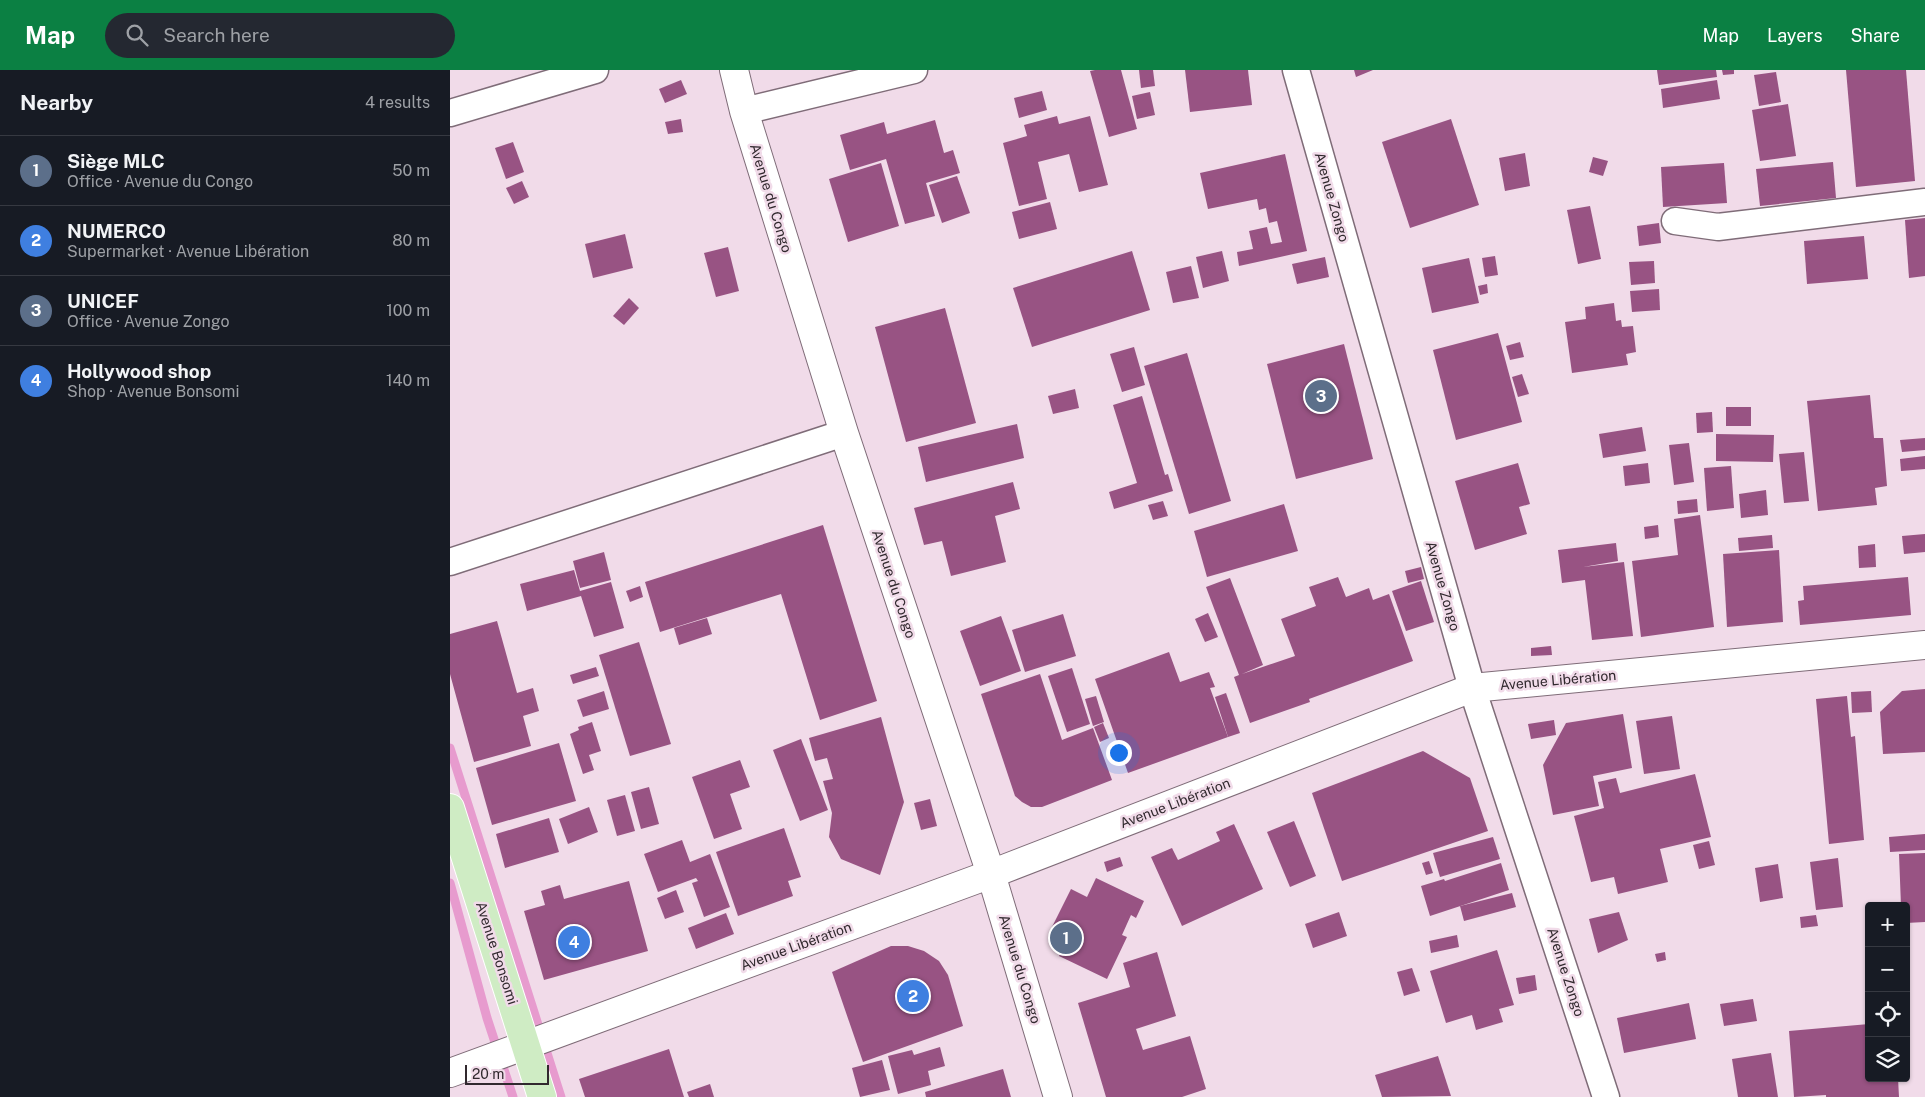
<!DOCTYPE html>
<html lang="en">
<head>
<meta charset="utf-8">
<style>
	body { margin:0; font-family:"Public Sans",sans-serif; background:#242831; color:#f1f3f6 }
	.controls { position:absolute; right:15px; bottom:15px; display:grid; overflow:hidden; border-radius:5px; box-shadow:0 1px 4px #0004 }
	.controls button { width:45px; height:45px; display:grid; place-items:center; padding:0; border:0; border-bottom:1px solid #363941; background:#171b24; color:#f1f3f6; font:25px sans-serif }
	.scale { position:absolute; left:15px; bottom:12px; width:84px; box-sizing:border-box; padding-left:5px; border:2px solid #31292e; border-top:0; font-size:14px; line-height:18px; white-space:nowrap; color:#31292e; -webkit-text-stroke:4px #f1dbe9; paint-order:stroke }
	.you { position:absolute; left:668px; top:682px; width:18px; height:18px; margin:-12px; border:4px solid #fff; border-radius:50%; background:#1a73e8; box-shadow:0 0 0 8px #1a73e833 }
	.badge { display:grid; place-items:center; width:32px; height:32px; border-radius:50%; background:#0b8043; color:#fff; font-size:16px; font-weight:700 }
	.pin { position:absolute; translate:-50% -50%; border:2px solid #fff; box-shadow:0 1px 5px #0006 }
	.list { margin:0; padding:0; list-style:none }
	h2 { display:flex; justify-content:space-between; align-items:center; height:65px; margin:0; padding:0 20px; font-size:21px }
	h2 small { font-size:16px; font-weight:400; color:#9ea1a6 }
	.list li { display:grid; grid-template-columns:32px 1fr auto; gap:15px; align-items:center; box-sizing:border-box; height:70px; padding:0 20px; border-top:1px solid #363941 }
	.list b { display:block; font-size:19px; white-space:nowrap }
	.list p { margin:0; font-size:16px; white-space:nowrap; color:#9ea1a6 }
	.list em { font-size:16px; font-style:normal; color:#9ea1a6 }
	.icon { flex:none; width:28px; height:28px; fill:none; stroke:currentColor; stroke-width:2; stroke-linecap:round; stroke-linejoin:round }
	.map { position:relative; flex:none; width:1475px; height:1027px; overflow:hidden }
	header { display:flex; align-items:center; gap:30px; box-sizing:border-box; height:70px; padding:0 25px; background:#0b8043; color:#fff }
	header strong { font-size:24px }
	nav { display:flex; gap:28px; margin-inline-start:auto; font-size:18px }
	.search { width:350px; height:45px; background:#242831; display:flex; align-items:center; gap:12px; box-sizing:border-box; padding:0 18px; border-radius:28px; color:#9ea1a6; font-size:19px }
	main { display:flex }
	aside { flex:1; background:#171b24 }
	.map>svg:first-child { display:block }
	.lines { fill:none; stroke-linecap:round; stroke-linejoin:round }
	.stream { stroke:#e79bce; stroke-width:9 }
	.building { fill:#985383 }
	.street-casing { stroke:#7f6c78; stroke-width:29 }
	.secondary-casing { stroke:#7f6c78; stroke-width:30 }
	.primary-casing { stroke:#fff; stroke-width:30 }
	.street { stroke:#fff; stroke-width:26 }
	.secondary { stroke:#fff; stroke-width:28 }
	.primary { stroke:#cfecc4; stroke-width:28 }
	.labels { text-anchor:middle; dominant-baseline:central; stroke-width:5; stroke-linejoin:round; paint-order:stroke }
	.street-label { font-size:14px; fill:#31292e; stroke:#f1dbe9 }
</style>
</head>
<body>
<header>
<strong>Map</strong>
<div class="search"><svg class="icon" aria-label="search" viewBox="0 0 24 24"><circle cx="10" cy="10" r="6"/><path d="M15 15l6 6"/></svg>Search here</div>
<nav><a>Map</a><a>Layers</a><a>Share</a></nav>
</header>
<main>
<aside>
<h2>Nearby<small>4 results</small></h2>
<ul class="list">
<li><span class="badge" style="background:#5c6f8a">1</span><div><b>Siège MLC</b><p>Office · Avenue du Congo</p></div><em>50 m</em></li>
<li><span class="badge" style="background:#3f7fe0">2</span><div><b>NUMERCO</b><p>Supermarket · Avenue Libération</p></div><em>80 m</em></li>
<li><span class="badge" style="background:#5c6f8a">3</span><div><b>UNICEF</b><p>Office · Avenue Zongo</p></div><em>100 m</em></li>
<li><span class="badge" style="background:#3f7fe0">4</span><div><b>Hollywood shop</b><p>Shop · Avenue Bonsomi</p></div><em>140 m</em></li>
</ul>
</aside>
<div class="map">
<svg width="1475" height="1027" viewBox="0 0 1475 1027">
	<rect width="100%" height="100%" fill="#f1dbe9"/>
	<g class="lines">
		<g class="stream">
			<path d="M0 678 111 1027"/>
			<path d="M0 813 37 948 63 1027"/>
		</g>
	</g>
	<g class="building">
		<path d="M645 0H671L687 59 659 67 640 1Z"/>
		<path d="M689 0H703L705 16 691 18Z"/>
		<path d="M735 0H798L802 35 740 42Z"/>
		<path d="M904 0H923L906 7Z"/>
		<path d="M1207 0H1266L1267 7 1209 15Z"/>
		<path d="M1272 0H1284V4L1273 5Z"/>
		<path d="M1396 0H1456L1465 111 1406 117Z"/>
		<path d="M1326 2 1331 32 1309 36 1304 5Z"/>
		<path d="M231 10 237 24 215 33 209 19Z"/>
		<path d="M1267 10 1270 29 1213 38 1211 19Z"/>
		<path d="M592 21 597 40 569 48 564 28Z"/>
		<path d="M700 22 705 45 687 49 682 26Z"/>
		<path d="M1338 34 1346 86 1310 91 1302 40Z"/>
		<path d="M607 46 609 54 640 46 658 115 629 122 619 84 588 92 597 129 569 136 553 73 577 66 574 55Z"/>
		<path d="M231 49 233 62 218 64 215 52Z"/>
		<path d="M1001 49 1029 135 960 158 932 72Z"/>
		<path d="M485 50 494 83 503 80 510 103 476 113 485 146 455 154 436 89 400 100 390 65 434 52 437 64Z"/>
		<path d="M63 72 74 102 56 109 45 78Z"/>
		<path d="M1075 83 1080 116 1055 121 1049 88Z"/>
		<path d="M835 84 857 181 789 196 787 182 803 179 799 161 817 157 821 174 832 172 827 151 819 153 816 138 809 140 807 129 758 139 750 103Z"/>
		<path d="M1143 87 1158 91 1153 106 1139 102Z"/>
		<path d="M1383 92 1386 128 1310 136 1306 99Z"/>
		<path d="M431 93 449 156 398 172 379 109Z"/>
		<path d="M1274 93 1277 133 1213 137 1211 97Z"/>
		<path d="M507 106 520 143 492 153 479 115Z"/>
		<path d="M72 111 79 127 64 134 56 118Z"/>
		<path d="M600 132 607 159 569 169 562 142Z"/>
		<path d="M1140 136 1151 189 1128 194 1117 140Z"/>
		<path d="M1475 148V206L1459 208 1455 150Z"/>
		<path d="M1209 153 1211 173 1189 176 1187 156Z"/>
		<path d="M175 164 183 198 143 208 135 174Z"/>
		<path d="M1414 166 1418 209 1357 214 1354 171Z"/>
		<path d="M278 177 289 221 266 227 254 183Z"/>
		<path d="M682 181 700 240 582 277 563 218Z"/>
		<path d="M772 181 779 211 753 218 746 187Z"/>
		<path d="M1045 186 1048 205 1035 207 1032 188Z"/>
		<path d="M875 187 879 207 847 214 842 194Z"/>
		<path d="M1019 188 1029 233 982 243 972 198Z"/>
		<path d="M1204 191 1205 213 1181 215 1179 192Z"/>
		<path d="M741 196 749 228 723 233 716 202Z"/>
		<path d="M1037 214 1038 223 1030 225 1028 216Z"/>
		<path d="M1209 219 1210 240 1182 242 1180 221Z"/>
		<path d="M179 228 189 238 174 255 163 246Z"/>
		<path d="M1164 233 1166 251 1171 250 1172 257 1183 256 1186 282 1176 284 1178 295 1122 303 1115 252 1136 249 1135 237Z"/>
		<path d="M495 238 526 353 456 372 425 257Z"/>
		<path d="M1048 263 1072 352 1006 370 983 280Z"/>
		<path d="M1070 272 1074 287 1060 290 1056 276Z"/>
		<path d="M894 274 923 389 846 409 817 294Z"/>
		<path d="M684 277 695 315 672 322 660 284Z"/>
		<path d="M737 283 781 431 739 444 694 296Z"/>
		<path d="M1072 304 1079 324 1068 327 1062 307Z"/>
		<path d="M625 319 629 338 603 344 598 326Z"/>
		<path d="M1420 325 1424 368H1433L1437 416 1425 418 1427 435 1368 441 1357 331Z"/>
		<path d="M692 326 715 405 718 404 723 421 664 439 659 422 687 413 663 335Z"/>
		<rect x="1276" y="337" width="25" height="19"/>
		<path d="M1262 342 1263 362 1247 363 1246 343Z"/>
		<path d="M567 354 574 388 476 412 468 377Z"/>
		<path d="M1192 357 1196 381 1153 388 1149 364Z"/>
		<path d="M1266 364 1324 365 1323 392 1266 391Z"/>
		<path d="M1475 368V380L1452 382 1450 370Z"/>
		<path d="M1239 373 1244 412 1224 415 1219 375Z"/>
		<path d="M1354 382 1359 431 1334 433 1329 384Z"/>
		<path d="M1475 386V399L1451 401 1450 389Z"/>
		<path d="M1068 393 1080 434 1069 437 1077 464 1025 480 1005 411Z"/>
		<path d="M1198 393 1200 413 1175 416 1173 396Z"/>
		<path d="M1281 396 1284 438 1257 441 1254 398Z"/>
		<path d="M563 412 570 439 545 446 556 492 501 506 492 471 474 475 464 438Z"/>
		<path d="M1316 420 1318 445 1291 448 1289 424Z"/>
		<path d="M1247 429 1248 442 1228 444 1227 431Z"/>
		<path d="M713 431 718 446 703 450 698 435Z"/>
		<path d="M834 434 848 481 757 507 744 461Z"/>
		<path d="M1250 445 1264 557 1191 567 1182 491 1228 485 1224 449Z"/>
		<path d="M373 455 427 631 370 650 331 524 210 562 195 512Z"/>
		<path d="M1208 455 1209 467 1195 469 1194 457Z"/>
		<path d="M1475 464V482L1454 484 1452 466Z"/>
		<path d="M1322 465 1323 478 1289 481 1288 468Z"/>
		<path d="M1166 473 1168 491 1133 497 1174 492 1183 566 1142 570 1135 510 1112 513 1108 480Z"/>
		<path d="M1425 474 1426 497 1409 498 1408 476Z"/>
		<path d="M1329 480 1333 552 1277 557 1273 484Z"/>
		<path d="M154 482 161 510 130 518 123 491Z"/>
		<path d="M971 497 974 509 958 513 955 501Z"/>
		<path d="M124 500 130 521 161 512 174 558 144 567 131 526 77 541 70 514Z"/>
		<path d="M888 507 896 527 919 518 923 530 939 524 963 591 859 629 860 632 800 653 784 607 789 605 756 517 780 508 813 595 792 604 845 586 831 549 866 536 859 517Z"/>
		<path d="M1458 507 1461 545 1350 555 1348 531 1354 530 1353 516Z"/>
		<path d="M971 511 984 552 956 561 942 521Z"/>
		<path d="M190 516 193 527 180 532 176 521Z"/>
		<path d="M758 543 768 567 755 572 745 549Z"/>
		<path d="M613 544 626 586 575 602 562 560Z"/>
		<path d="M551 546 571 601 530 616 510 561Z"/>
		<path d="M257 548 262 564 229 575 224 558Z"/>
		<path d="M47 551 67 623 83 618 89 641 73 646 81 676 24 692 0 604V564Z"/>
		<path d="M189 572 221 674 180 686 149 585Z"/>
		<path d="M1101 576 1102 585 1081 586V578Z"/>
		<path d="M719 582 730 612 759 602 765 617 760 618 778 667 678 703 645 609Z"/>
		<path d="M146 597 149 606 123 614 120 605Z"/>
		<path d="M622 598 640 654 617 662 598 606Z"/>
		<path d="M590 604 612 670 643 658 662 710 592 737H581L572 732 565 726 531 624Z"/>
		<path d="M1475 619V682L1433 684 1430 642 1452 621Z"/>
		<path d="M154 621 159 639 133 647 127 630Z"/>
		<path d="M1421 621 1422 642 1402 643 1401 622Z"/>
		<path d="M776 623 790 663 778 667 765 627Z"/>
		<path d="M646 626 654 652 643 656 635 629Z"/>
		<path d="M1397 626 1401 667 1405 666 1414 770 1379 774 1366 629Z"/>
		<path d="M1173 644 1182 698 1143 706 1149 736 1103 745 1093 695 1116 653Z"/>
		<path d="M1222 646 1230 699 1194 704 1186 651Z"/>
		<path d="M431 647 454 732 430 805 391 789 379 767 382 743 373 711 383 709 377 688 365 691 359 668Z"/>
		<path d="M1104 650 1106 665 1081 669 1078 654Z"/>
		<path d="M142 652 151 681 139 685 144 700 133 704 120 664 129 660 128 657Z"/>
		<path d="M653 653 659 668 650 672 644 657Z"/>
		<path d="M351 669 378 740 350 751 323 680Z"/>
		<path d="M109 673 126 731 42 755 26 698Z"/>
		<path d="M973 681 1020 708 1038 761 892 811 862 723Z"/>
		<path d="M290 690 300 717 280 724 292 759 264 769 242 707Z"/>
		<path d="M1245 704 1261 767 1210 779 1218 812 1168 824 1164 807 1141 812 1124 746 1154 738 1148 712 1166 708 1170 723Z"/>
		<path d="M199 717 209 754 191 759 181 722Z"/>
		<path d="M175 725 185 761 167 766 157 730Z"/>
		<path d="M480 729 487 756 471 760 464 733Z"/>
		<path d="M139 737 148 762 118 774 109 749Z"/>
		<path d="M99 748 109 782 55 798 46 764Z"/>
		<path d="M844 751 866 806 840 817 817 762Z"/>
		<path d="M784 754 813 819 732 856 701 787 722 778 728 790 770 771 766 762Z"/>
		<path d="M334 758 351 807 338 811 343 826 288 846 266 782Z"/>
		<path d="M1475 764V780L1440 782 1439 767Z"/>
		<path d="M1043 767 1050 789 990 807 983 783Z"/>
		<path d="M232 770 240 792 260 784 280 837 254 847 242 813 248 811 246 808 208 822 194 784Z"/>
		<path d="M1259 771 1265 795 1249 799 1243 775Z"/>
		<path d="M1475 783V852L1456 853V836H1451L1449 784Z"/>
		<path d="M670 787 673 796 657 802 654 792Z"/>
		<path d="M1388 788 1393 837 1366 840 1360 792Z"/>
		<path d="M979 791 983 803 976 805 972 793Z"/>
		<path d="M1051 793 1059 820 980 846 971 816 994 809 995 811Z"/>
		<path d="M1328 794 1333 828 1310 832 1305 798Z"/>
		<path d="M646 808 694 831 686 848 681 845 672 865 677 867 657 909 609 886 616 872 599 863 621 819 637 827Z"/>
		<path d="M179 811 198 881 94 910 74 841 95 835 91 821 110 815 114 829Z"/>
		<path d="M226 820 234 842 215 849 207 828Z"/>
		<path d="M1062 823 1066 837 1014 851 1010 836Z"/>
		<path d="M889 842 897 866 863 878 855 854Z"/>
		<path d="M1169 842 1178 870 1148 883 1139 849Z"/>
		<path d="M276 843 284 864 246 879 238 858Z"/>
		<path d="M1366 845 1368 856 1351 858 1350 847Z"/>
		<path d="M1007 865 1009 877 981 883 979 871Z"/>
		<path d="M441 876H458L474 881 489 891 498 905 513 956 413 992 382 902Z"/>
		<path d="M1047 880 1064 935 1049 939 1053 952 1026 960 1022 945 996 953 980 901Z"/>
		<path d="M707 882 726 946 686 959 693 980 740 966 756 1019 732 1027H656L628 933 680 917 673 893Z"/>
		<path d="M1215 882 1216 890 1207 892 1205 884Z"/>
		<path d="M962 898 970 921 954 926 947 902Z"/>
		<path d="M1085 905 1087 920 1069 924 1066 908Z"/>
		<path d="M1303 929 1307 951 1274 956 1270 934Z"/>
		<path d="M1239 933 1246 969 1174 983 1167 948Z"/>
		<path d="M1419 954V1008H1448L1449 1027H1376V1025L1344 1027 1339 961Z"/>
		<path d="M490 977 495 996 478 1001 481 1015 448 1024 438 986 462 980 464 985Z"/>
		<path d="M219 979 234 1027H135L129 1009Z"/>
		<path d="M1321 983 1328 1027H1288L1282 989Z"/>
		<path d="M988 986 1001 1026 932 1027 925 1005Z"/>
		<path d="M432 990 440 1020 410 1027 402 998Z"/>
		<path d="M553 999 561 1027H476L475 1022Z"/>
		<path d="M260 1014 264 1027H239L237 1022Z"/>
	</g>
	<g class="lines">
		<g class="street-casing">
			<g id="street">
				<path d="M846 0 1022 618 1156 1027"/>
				<path d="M294 41 464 0"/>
				<path d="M0 43 145 0"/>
				<path d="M1225 151 1268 157 1475 132"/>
				<path d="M0 492 394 363"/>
			</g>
		</g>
		<g class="secondary-casing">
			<g id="secondary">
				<path d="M284 0 294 41 394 363 541 804 608 1027"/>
				<path d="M0 1003 541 804 1022 618 1475 575"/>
			</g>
		</g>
		<g class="primary-casing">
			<path id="primary" d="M0 738 92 1027"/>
		</g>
		<use href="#street" class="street"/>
		<use href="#secondary" class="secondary"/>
		<use href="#primary" class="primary"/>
	</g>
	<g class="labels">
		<g class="street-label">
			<text transform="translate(882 127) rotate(74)">Avenue Zongo</text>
			<text transform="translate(321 128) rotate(73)">Avenue du Congo</text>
			<text transform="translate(444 514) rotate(72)">Avenue du Congo</text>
			<text transform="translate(993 516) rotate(74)">Avenue Zongo</text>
			<text transform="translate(1108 610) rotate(-5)">Avenue Libération</text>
			<text transform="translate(725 733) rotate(-21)">Avenue Libération</text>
			<text transform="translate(346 876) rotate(-20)">Avenue Libération</text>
			<text transform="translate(47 883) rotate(72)">Avenue Bonsomi</text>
			<text transform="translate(570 899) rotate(73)">Avenue du Congo</text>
			<text transform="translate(1116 902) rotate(72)">Avenue Zongo</text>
		</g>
	</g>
</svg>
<div class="controls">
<button>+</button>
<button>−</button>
<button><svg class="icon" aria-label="locate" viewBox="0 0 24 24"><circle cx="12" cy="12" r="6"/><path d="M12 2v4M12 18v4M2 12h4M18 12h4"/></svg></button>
<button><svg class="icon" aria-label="layers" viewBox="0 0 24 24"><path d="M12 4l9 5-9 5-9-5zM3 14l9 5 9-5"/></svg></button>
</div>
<div class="scale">20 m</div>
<div class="you"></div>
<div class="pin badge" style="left:616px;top:868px;background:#5c6f8a">1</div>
<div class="pin badge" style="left:463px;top:926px;background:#3f7fe0">2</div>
<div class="pin badge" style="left:871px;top:326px;background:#5c6f8a">3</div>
<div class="pin badge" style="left:124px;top:872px;background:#3f7fe0">4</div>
</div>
</main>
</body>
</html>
